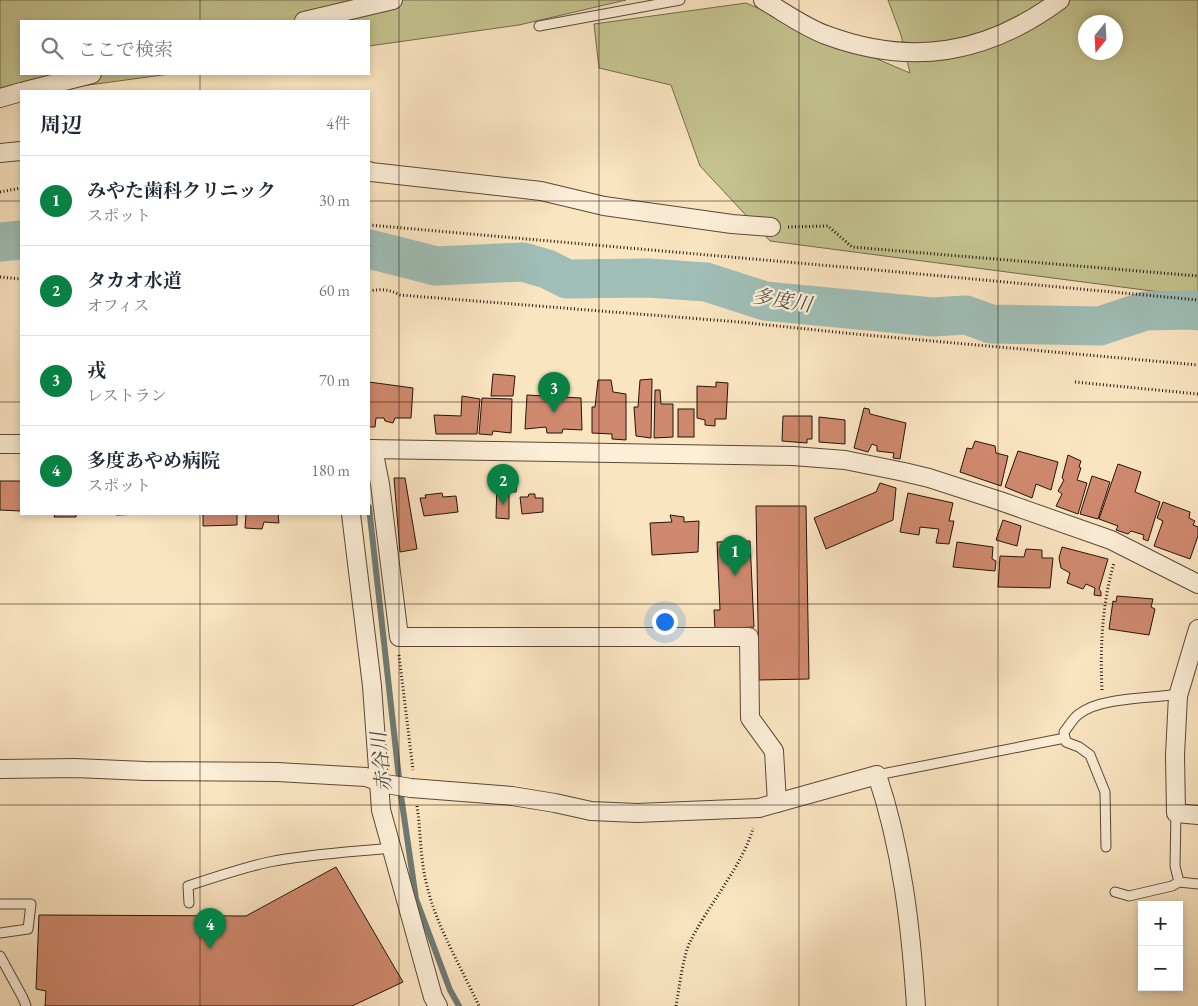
<!DOCTYPE html>
<html lang="ja">
<head>
<meta charset="utf-8">
<style>
	body { margin:0; font-family:"EB Garamond","Noto Serif JP",serif; background:#f6f6f7; color:#1f2937 }
	.controls { position:absolute; right:15px; bottom:15px; display:grid; overflow:hidden; border-radius:0px; box-shadow:0 2px 8px #0003 }
	.controls button { width:45px; height:45px; display:grid; place-items:center; padding:0; border:0; border-bottom:1px solid #e0e1e3; background:#fff; color:#1f2937; font:25px sans-serif }
	.compass { position:absolute; left:1078px; top:15px; width:45px; height:45px; border-radius:50%; background:#fff; box-shadow:0 2px 8px #0003; rotate:198deg }
	.you { position:absolute; left:664px; top:621px; width:18px; height:18px; margin:-12px; border:4px solid #fff; border-radius:50%; background:#1a73e8; box-shadow:0 0 0 8px #1a73e833 }
	.badge { display:grid; place-items:center; width:32px; height:32px; border-radius:50%; background:#0b8043; color:#fff; font-size:16px; font-weight:700 }
	.pin { position:absolute; translate:-50% -41px; filter:drop-shadow(0 1px 2px #0008) }
	.pin::after { content:''; position:absolute; top:26px; width:18px; height:15px; background:inherit; clip-path:polygon(0 0,100% 0,50% 100%) }
	.list { margin:0; padding:0; list-style:none }
	h2 { display:flex; justify-content:space-between; align-items:center; height:65px; margin:0; padding:0 20px; font-size:21px }
	h2 small { font-size:16px; font-weight:400; color:#747a83 }
	.list li { display:grid; grid-template-columns:32px 1fr auto; gap:15px; align-items:center; box-sizing:border-box; height:90px; padding:0 20px; border-top:1px solid #e0e1e3 }
	.list b { display:block; font-size:19px; white-space:nowrap }
	.list p { margin:0; font-size:16px; white-space:nowrap; color:#747a83 }
	.list em { font-size:16px; font-style:normal; color:#747a83 }
	.icon { flex:none; width:28px; height:28px; fill:none; stroke:currentColor; stroke-width:2; stroke-linecap:round; stroke-linejoin:round }
	.map { position:relative; flex:none; width:1198px; height:1006px; overflow:hidden }
	.search { position:absolute; background:#fff; box-shadow:0 2px 8px #0003; left:20px; top:20px; width:350px; height:55px; display:flex; align-items:center; gap:12px; box-sizing:border-box; padding:0 18px; border-radius:0px; color:#747a83; font-size:19px }
	.panel { position:absolute; background:#fff; box-shadow:0 2px 8px #0003; left:20px; top:90px; width:350px; height:425px; border-radius:0px }
	.map>svg:first-child { display:block }
	.green { fill:#c4c38f; stroke:#746b4e; fill-rule:evenodd }
	.lines { fill:none; stroke-linecap:round; stroke-linejoin:round }
	.stream { stroke:#6e7a73; stroke-width:6 }
	.river { stroke:#9fbeb7; stroke-width:39 }
	.building { fill:#cf896e; stroke:#25130c }
	.service-casing { stroke:#5a4839; stroke-width:11 }
	.minor-casing { stroke:#5a4839; stroke-width:20 }
	.path { stroke:#25130c; stroke-width:3; stroke-dasharray:1 2.5; stroke-linecap:butt }
	.service { stroke:#fceed7; stroke-width:9 }
	.minor { stroke:#fceed7; stroke-width:18 }
	.grid { fill:none; stroke:#25130c; stroke-width:1; stroke-opacity:0.55 }
	.labels { text-anchor:middle; dominant-baseline:central; stroke-width:4.5; stroke-linejoin:round; paint-order:stroke }
	.water-label { font-size:20px; font-style:italic; fill:#504f48; stroke:#fceed7 }
</style>
</head>
<body>
<div class="map">
<svg width="1198" height="1006" viewBox="0 0 1198 1006">
	<rect width="100%" height="100%" fill="#fae5c1"/>
	<filter id="stains"><feTurbulence type="fractalNoise" baseFrequency=".004" numOctaves="4"/><feColorMatrix values="0 0 0 0 .2 0 0 0 0 .09 0 0 0 0 .02 0 0 0 .5 -.17"/></filter>
	<radialGradient id="worn" r=".72"><stop offset=".6" stop-color="#630" stop-opacity="0"/><stop offset="1" stop-color="#630" stop-opacity=".3"/></radialGradient>
	<g class="green">
		<path d="M0 0H626L519 25 369 46V21H21V74H170L0 97Z"/>
		<path d="M888 0H1198V297L770 241 700 166 671 85 599 68 594 24 746 3 910 73 901 35ZM1086 22H1116V52H1086Z"/>
	</g>
	<g class="lines">
		<path class="stream" d="M369 507 401 796 416 899 450 990 459 1006"/>
		<g class="river">
			<path d="M0 242 21 240"/>
			<path d="M369 249 436 266 523 262 547 269 567 279 648 278 706 282 765 301 932 317 966 315 991 324 1100 326 1145 311 1190 310 1198 311"/>
		</g>
	</g>
	<g class="building">
		<path d="M493 374 515 376 513 396H491Z"/>
		<path d="M652 379 651 438 636 436 634 407H638L640 380Z"/>
		<path d="M598 380H611L613 392 626 394V440L612 439V434L592 433V407H595Z"/>
		<path d="M369 382 413 388 411 418H395L393 423 385 421 384 418H376L375 427H369Z"/>
		<path d="M716 382 728 383 726 419H715V426L705 425V420L697 418V386L716 387Z"/>
		<path d="M655 390H660L661 404H673V437L654 438Z"/>
		<path d="M527 395 581 398 582 430 563 429 562 433H547L546 427 525 429Z"/>
		<path d="M462 396 480 399 477 434H436L434 415 461 416Z"/>
		<path d="M482 398 512 399 511 433 493 431 492 435 479 434Z"/>
		<path d="M864 408 869 409 870 414 906 423 900 459 893 458 894 453 877 451V446L872 444 868 452 854 448Z"/>
		<rect x="678" y="409" width="16" height="28"/>
		<path d="M783 416H812V439H807V443L782 441Z"/>
		<path d="M819 417 845 420V444L819 442Z"/>
		<path d="M975 441 995 446 996 453 1008 456 1001 486 960 472 967 448 972 449Z"/>
		<path d="M1018 451 1058 462 1051 490 1036 484 1032 498 1005 487Z"/>
		<path d="M1068 455 1081 461 1079 467 1081 468 1077 480 1087 483 1078 514 1056 506 1062 494 1058 491 1064 480 1062 478Z"/>
		<path d="M1118 464 1141 472 1135 492 1160 502 1148 541 1143 539 1144 535 1131 531 1128 534 1116 530 1118 526 1099 519Z"/>
		<path d="M1092 476 1110 482 1098 519 1080 514Z"/>
		<path d="M394 478H405L417 549 400 552Z"/>
		<path d="M0 481H21V511L0 510Z"/>
		<path d="M497 483 517 485 516 492H509V519L496 518Z"/>
		<path d="M880 483 896 488 893 520 826 549 814 518 876 492Z"/>
		<path d="M442 493 443 497 456 496 458 512 424 516 420 498H426L425 495Z"/>
		<path d="M908 493 953 503 949 521H954L949 544 936 543 939 529 920 527 919 535 900 532Z"/>
		<path d="M529 494H535V498H543V512L522 514 520 497H528Z"/>
		<path d="M1163 502 1190 512 1189 518 1195 521 1193 525 1198 527V536L1190 559 1154 546 1163 521 1157 518Z"/>
		<path d="M756 506H806L809 679 759 680Z"/>
		<path d="M55 514H76V517H54Z"/>
		<path d="M116 514H145L116 515Z"/>
		<path d="M203 514H237V525L203 526Z"/>
		<path d="M246 514H278L279 523 264 522 262 529 245 528Z"/>
		<path d="M670 515 684 517V522L699 521 698 552 652 555 650 523 672 522Z"/>
		<path d="M1003 520 1021 526 1017 546 996 540Z"/>
		<path d="M750 541 754 627 715 629 714 610H720L717 542Z"/>
		<path d="M957 542 993 547 992 559 996 561 995 571 953 567Z"/>
		<path d="M1062 547 1108 559 1099 589 1101 592V596L1094 595 1095 588 1086 584 1083 589 1067 583 1070 573 1061 568 1059 558Z"/>
		<path d="M1026 549 1042 550V558H1053L1050 588 998 587 1000 556 1024 557Z"/>
		<path d="M1117 596 1153 599 1151 607 1155 609 1149 635 1109 629 1113 601 1116 602Z"/>
		<path d="M336 867 403 982 352 1006H45L46 991 36 989 39 915 246 916Z"/>
	</g>
	<g class="lines">
		<g class="service-casing">
			<g id="service">
				<path d="M539 26 680 0"/>
				<path d="M1065 738 1066 742 1079 747 1090 755 1105 792 1106 847"/>
				<path d="M877 775 1065 738 1064 732C1069 726 1073 718 1079 714 1099 698 1147 698 1172 695L1178 696"/>
				<path d="M1176 813 1175 866 1179 882 1198 884"/>
				<path d="M1115 892 1129 896 1172 886 1179 882"/>
				<path d="M189 903 188 886C215 877 242 868 269 862 309 854 351 852 392 848"/>
				<path d="M0 904H31L28 929 0 933"/>
				<path d="M0 956 23 998 26 1006"/>
			</g>
		</g>
		<g class="minor-casing">
			<g id="minor">
				<path d="M763 0C784 12 804 27 826 35 912 67 987 54 1060 0"/>
				<path d="M304 21 393 0"/>
				<path d="M25 91 92 74"/>
				<path d="M0 98 21 92"/>
				<path d="M0 153 21 151"/>
				<path d="M369 171 371 172 541 191 604 206 732 224 771 227"/>
				<path d="M0 444H21"/>
				<path d="M369 449 793 456 845 460 904 472 929 478 1000 501 1111 540 1198 584"/>
				<path d="M373 449 380 484 399 637H749L750 718 774 751 777 803"/>
				<path d="M351 514 372 686 381 810 433 997 438 1006"/>
				<path d="M1198 629 1178 696 1175 755 1176 813 1198 815"/>
				<path d="M0 769 75 768 145 771 277 772 366 777 386 784 411 788 512 796 555 803 591 811 637 813 759 808 877 775C902 849 911 928 916 1006"/>
			</g>
		</g>
		<g class="path">
			<path d="M0 192 21 188"/>
			<path d="M369 225 866 269 1198 300"/>
			<path d="M788 227 828 226 852 247 1198 276"/>
			<path d="M0 277 21 279"/>
			<path d="M369 291C381 289 389 289 400 295L739 322 855 334 1198 365"/>
			<path d="M1075 382 1198 394"/>
			<path d="M399 655 413 770"/>
			<path d="M1102 690C1100 648 1102 604 1114 563"/>
			<path d="M417 806C421 833 420 859 427 886 436 925 462 969 479 1006"/>
			<path d="M676 1006C679 989 683 956 690 942 708 905 743 865 753 828"/>
		</g>
		<use href="#service" class="service"/>
		<use href="#minor" class="minor"/>
	</g>
	<path class="grid" d="M200 0V21M399 0V1006M599 0V1006M799 0V1006M998 0V1006M200 74V91M0 201H21M369 201H1198M0 402H21M369 402H1198M200 514V1006M0 604H1198M0 805H1198"/>
	<g class="labels">
		<g class="water-label">
			<text transform="translate(782 300) rotate(9)">多度川</text>
			<text transform="translate(381 762) rotate(-96)">赤谷川</text>
		</g>
	</g>
	<rect width="100%" height="100%" filter="url(#stains)"/>
	<rect width="100%" height="100%" fill="url(#worn)"/>
</svg>
<div class="controls">
<button>+</button>
<button>−</button>
</div>
<svg class="compass" viewBox="-18 -18 36 36"><path d="M0-13l5 13h-10z" fill="#e53935"/><path d="M0 13l5-13h-10z" fill="#747a83"/></svg>
<div class="you"></div>
<div class="pin badge" style="left:735px;top:576px">1</div>
<div class="pin badge" style="left:503px;top:505px">2</div>
<div class="pin badge" style="left:554px;top:413px">3</div>
<div class="pin badge" style="left:210px;top:949px">4</div>
<div class="search"><svg class="icon" aria-label="search" viewBox="0 0 24 24"><circle cx="10" cy="10" r="6"/><path d="M15 15l6 6"/></svg>ここで検索</div>
<section class="panel">
<h2>周辺<small>4件</small></h2>
<ul class="list">
<li><span class="badge">1</span><div><b>みやた歯科クリニック</b><p>スポット</p></div><em>30 m</em></li>
<li><span class="badge">2</span><div><b>タカオ水道</b><p>オフィス</p></div><em>60 m</em></li>
<li><span class="badge">3</span><div><b>戎</b><p>レストラン</p></div><em>70 m</em></li>
<li><span class="badge">4</span><div><b>多度あやめ病院</b><p>スポット</p></div><em>180 m</em></li>
</ul>
</section>
</div>
</body>
</html>
